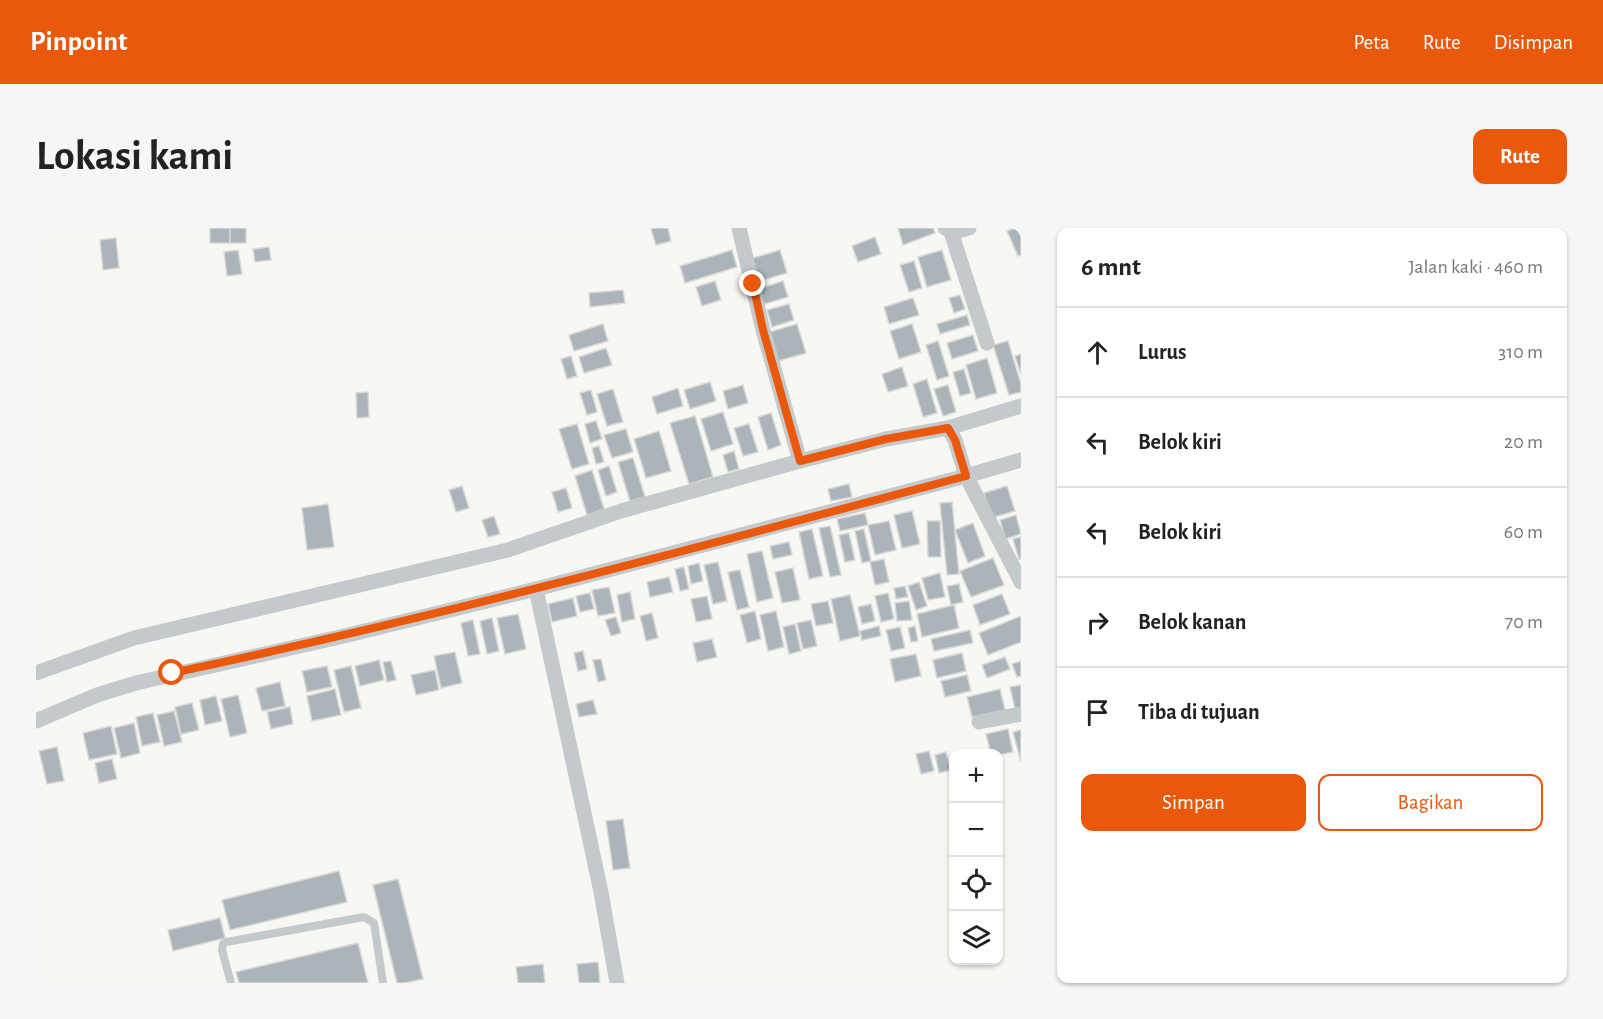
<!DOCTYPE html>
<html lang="id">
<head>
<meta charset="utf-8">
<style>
	body { margin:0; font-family:"Alegreya Sans",sans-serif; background:#f6f6f6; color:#222 }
	.controls { position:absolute; right:18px; bottom:18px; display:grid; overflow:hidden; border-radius:12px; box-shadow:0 2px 4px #0004 }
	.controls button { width:54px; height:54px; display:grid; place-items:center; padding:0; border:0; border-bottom:2px solid #e0e0e0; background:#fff; color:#222; font:30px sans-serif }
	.stop { position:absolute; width:18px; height:18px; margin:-14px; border:4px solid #ea580c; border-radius:50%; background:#fff }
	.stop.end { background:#ea580c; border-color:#fff; box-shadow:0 2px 6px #0008 }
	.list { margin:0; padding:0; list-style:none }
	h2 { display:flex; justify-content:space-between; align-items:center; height:78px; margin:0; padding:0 24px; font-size:26px }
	h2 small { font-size:20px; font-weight:400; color:#767676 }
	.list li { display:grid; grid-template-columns:39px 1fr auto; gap:18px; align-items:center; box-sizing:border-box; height:90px; padding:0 24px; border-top:2px solid #e0e0e0 }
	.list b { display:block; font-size:22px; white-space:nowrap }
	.list em { font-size:20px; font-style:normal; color:#767676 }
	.actions { display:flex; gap:12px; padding:18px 24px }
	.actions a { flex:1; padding:14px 0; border:2px solid #ea580c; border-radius:12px; text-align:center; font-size:21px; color:#ea580c }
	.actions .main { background:#ea580c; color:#fff }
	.icon { flex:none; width:33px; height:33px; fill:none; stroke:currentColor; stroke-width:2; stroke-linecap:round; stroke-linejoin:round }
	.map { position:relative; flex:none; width:985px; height:755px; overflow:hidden; border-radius:12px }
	header { display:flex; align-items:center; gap:36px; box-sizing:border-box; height:84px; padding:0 30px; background:#ea580c; color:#fff }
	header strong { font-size:28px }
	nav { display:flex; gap:33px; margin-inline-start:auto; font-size:21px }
	.intro { display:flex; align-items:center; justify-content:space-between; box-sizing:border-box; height:144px; padding:0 36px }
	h1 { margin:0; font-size:42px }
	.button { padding:15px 27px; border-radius:12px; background:#ea580c; color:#fff; font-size:21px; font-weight:700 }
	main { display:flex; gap:36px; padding:0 36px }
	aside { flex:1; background:#fff; border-radius:12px; box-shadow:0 2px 4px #0004 }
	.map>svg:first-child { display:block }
	.building { fill:#aab4b9; stroke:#d8d8d6; stroke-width:1.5 }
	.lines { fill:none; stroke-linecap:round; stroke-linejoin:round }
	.lane { stroke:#c4c9cc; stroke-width:8 }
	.street { stroke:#c4c9cc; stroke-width:15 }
	.route { stroke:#ea580c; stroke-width:8 }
</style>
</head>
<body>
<header>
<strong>Pinpoint</strong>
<nav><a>Peta</a><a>Rute</a><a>Disimpan</a></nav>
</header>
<div class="intro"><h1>Lokasi kami</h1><a class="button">Rute</a></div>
<main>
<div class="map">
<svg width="985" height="755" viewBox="0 0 985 755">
	<rect width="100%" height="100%" fill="#f7f7f3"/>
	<g class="building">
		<rect x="174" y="0" width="20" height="15"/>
		<rect x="194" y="0" width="16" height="15"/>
		<path d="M619 0H632L635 13 620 17 615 1Z"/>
		<path d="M862 0H897L899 5 867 17Z"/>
		<path d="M979 0H985V27L982 28 971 3Z"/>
		<path d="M839 9 845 26 822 34 816 18Z"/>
		<path d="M80 10 83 40 67 42 64 12Z"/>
		<path d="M233 19 235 32 219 34 217 21Z"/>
		<path d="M202 22 206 46 191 48 188 24Z"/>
		<path d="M696 22 701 39 649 55 644 38Z"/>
		<path d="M744 22 751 45 721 54 714 31Z"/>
		<path d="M906 22 915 52 891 59 882 29Z"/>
		<path d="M878 33 886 60 873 64 864 37Z"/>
		<path d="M679 53 685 72 666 78 660 59Z"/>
		<path d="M747 53 752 69 725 77 720 62Z"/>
		<path d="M587 62 589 75 554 79 553 65Z"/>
		<path d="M924 67 929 81 918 85 913 70Z"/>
		<path d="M877 70 883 87 853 96 848 79Z"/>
		<path d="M753 76 758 92 736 99 731 82Z"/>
		<path d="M931 87 934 97 904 106 901 96Z"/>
		<path d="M567 96 572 113 538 123 533 107Z"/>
		<path d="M761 96 770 125 739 134 730 105Z"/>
		<path d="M876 96 885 124 863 131 854 103Z"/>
		<path d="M937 107 942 123 916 131 911 115Z"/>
		<path d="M902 113 913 148 901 152 890 117Z"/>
		<path d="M972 113 985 156V164L973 167 957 117Z"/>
		<path d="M570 120 576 137 548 145 543 129Z"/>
		<path d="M985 126V147L979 128Z"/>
		<path d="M535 128 541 148 531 151 525 131Z"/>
		<path d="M951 130 961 165 940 171 930 137Z"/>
		<path d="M866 139 872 158 852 164 846 146Z"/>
		<path d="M928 141 935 165 924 168 917 144Z"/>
		<path d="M891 151 901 185 887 189 877 156Z"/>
		<path d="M674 154 680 173 654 181 648 162Z"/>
		<path d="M707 157 712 175 692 181 687 163Z"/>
		<path d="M912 157 920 184 907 188 898 161Z"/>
		<path d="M642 160 647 178 621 186 616 169Z"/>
		<path d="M577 161 587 194 571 198 561 166Z"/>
		<path d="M555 162 561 184 551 187 544 165Z"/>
		<path d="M332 164 333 189 321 190 320 165Z"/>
		<path d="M687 184 697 216 675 223 665 191Z"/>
		<path d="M735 185 745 217 732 222 722 189Z"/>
		<path d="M659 188 677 249 653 256 634 195Z"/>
		<path d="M560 193 566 211 554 215 549 196Z"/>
		<path d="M541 196 553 236 536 241 523 201Z"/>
		<path d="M713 196 722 224 707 228 698 200Z"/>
		<path d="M590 201 597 224 576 230 568 207Z"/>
		<path d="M623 203 635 243 610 250 598 211Z"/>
		<path d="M563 218 568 234 560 236 556 220Z"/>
		<path d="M698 223 703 241 692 244 687 227Z"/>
		<path d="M597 230 609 269 594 273 582 234Z"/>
		<path d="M573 238 581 264 570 268 562 242Z"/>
		<path d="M556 242 568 281 551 287 539 248Z"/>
		<path d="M813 256 816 269 795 273 792 261Z"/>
		<path d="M426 258 433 280 420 284 413 262Z"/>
		<path d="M971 258 979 283 955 290 948 265Z"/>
		<path d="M530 260 536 280 522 284 516 264Z"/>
		<path d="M916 274 923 346 911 347 904 275Z"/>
		<path d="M292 276 298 319 271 322 266 280Z"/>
		<path d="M876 283 884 316 866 320 858 287Z"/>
		<path d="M829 285 832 297 804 303 801 291Z"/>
		<path d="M980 287 985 306 969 311 964 292Z"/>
		<path d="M458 288 464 306 452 309 446 292Z"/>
		<path d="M853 293 860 322 839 327 832 297Z"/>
		<path d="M891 293H904L905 329H892Z"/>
		<path d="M937 295 949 328 932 335 919 302Z"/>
		<path d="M794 298 805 347 794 349 783 300Z"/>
		<path d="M776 301 787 348 773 351 763 304Z"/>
		<path d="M828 301 835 333 826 335 819 303Z"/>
		<path d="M813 305 819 332 809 334 803 307Z"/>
		<path d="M985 309V331H983L977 311Z"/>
		<path d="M753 314 756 327 737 331 734 318Z"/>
		<path d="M726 323 737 370 721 374 711 326Z"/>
		<path d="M957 330 968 357 935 369 924 343Z"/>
		<path d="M848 331 853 354 839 357 834 334Z"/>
		<path d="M682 334 691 373 677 376 668 337Z"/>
		<path d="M663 335 667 353 655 356 652 338Z"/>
		<path d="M648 339 653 361 644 363 639 341Z"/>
		<path d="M757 340 764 372 746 375 739 344Z"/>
		<path d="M704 342 713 379 701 382 692 344Z"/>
		<path d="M904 345 909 369 892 372 886 350Z"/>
		<path d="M633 349 637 364 614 369 611 354Z"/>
		<path d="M883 354 891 378 880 382 872 358Z"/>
		<path d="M923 356 927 374 915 377 911 358Z"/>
		<path d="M869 358 872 369 860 371 858 360Z"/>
		<path d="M573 359 579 385 562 388 556 362Z"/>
		<path d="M594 364 599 391 586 394 581 367Z"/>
		<path d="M554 365 558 381 544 384 540 368Z"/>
		<path d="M852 365 858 391 845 394 839 368Z"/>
		<path d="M966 366 974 386 944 397 937 377Z"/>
		<path d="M814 367 824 408 804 413 795 371Z"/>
		<path d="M671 368 676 391 660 394 655 371Z"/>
		<path d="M537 370 541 388 516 394 512 376Z"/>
		<path d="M792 373 797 395 780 398 775 376Z"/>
		<path d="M873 373 876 392 861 393 859 375Z"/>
		<path d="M835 376 839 393 826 396 822 379Z"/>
		<path d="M918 377 923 400 886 409 881 386Z"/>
		<path d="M719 383 725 411 711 415 704 387Z"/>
		<path d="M740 383 748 419 732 423 724 387Z"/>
		<path d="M616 385 622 410 610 413 604 388Z"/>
		<path d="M482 386 490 421 469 426 461 390Z"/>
		<path d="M985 388V414L952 427 943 405Z"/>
		<path d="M580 389 585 405 575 408 569 392Z"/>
		<path d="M456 390 463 423 451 426 444 393Z"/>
		<path d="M437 392 444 426 432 428 425 395Z"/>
		<path d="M775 392 781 418 767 421 761 395Z"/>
		<path d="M759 396 765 423 753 426 747 399Z"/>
		<path d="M843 398 845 408 826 412 824 403Z"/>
		<path d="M879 398 882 413 875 414 872 400Z"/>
		<path d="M864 399 869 420 855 423 850 402Z"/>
		<path d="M934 402 937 415 898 423 895 411Z"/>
		<path d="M676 411 681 429 661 434 657 415Z"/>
		<path d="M547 423 551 441 542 443 538 425Z"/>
		<path d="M419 424 426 455 405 460 398 428Z"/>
		<path d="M926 425 930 443 901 450 897 432Z"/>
		<path d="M880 426 885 448 859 454 854 431Z"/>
		<path d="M969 429 974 441 951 450 946 437Z"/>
		<path d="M565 431 570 452 562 454 557 432Z"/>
		<path d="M343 432 348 452 324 458 319 438Z"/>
		<path d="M355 433 360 452 351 454 347 434Z"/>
		<path d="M985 433V448L981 449 976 436Z"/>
		<path d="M291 438 296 459 271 464 266 443Z"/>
		<path d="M315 438 325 480 308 484 298 442Z"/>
		<path d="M399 442 403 462 380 467 375 447Z"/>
		<path d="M931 447 935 463 909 469 905 453Z"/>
		<path d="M244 454 249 478 226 483 220 460Z"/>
		<path d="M985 457V483L980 485 974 459Z"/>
		<path d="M299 461 305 487 276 493 271 468Z"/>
		<path d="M964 461 969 482 936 489 931 469Z"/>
		<path d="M202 467 211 505 194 509 185 471Z"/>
		<path d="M180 468 186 493 169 497 164 472Z"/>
		<path d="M557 472 561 486 543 489 540 476Z"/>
		<path d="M156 475 163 502 145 506 139 479Z"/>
		<path d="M254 479 257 496 235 501 231 484Z"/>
		<path d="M138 483 146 514 128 518 121 487Z"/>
		<path d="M117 485 124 514 106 518 100 489Z"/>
		<path d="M98 495 104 525 85 530 78 500Z"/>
		<path d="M75 498 81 526 53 532 47 505Z"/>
		<path d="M972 501 977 524 963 527V526H955L950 506Z"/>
		<path d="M985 502V534L977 504Z"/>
		<path d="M21 519 28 553 11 556 3 523Z"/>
		<path d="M893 523 898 543 885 546 880 526Z"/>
		<path d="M910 524 915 542 903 545 899 527Z"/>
		<path d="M76 531 81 551 63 555 59 535Z"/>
		<path d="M587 591 594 640 577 642 570 593Z"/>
		<path d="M303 643 311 674 194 702 186 672Z"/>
		<path d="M362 651 387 751 369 755H361L337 657Z"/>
		<path d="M184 690 189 710 137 723 132 702Z"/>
		<path d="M322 715 332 755H203L200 744Z"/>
		<path d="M562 734 564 755H543L541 736Z"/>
		<path d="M507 736 509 755H482L480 739Z"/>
	</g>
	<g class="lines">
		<path class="lane" d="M195 755 186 722 187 716 190 714 328 689 338 695 347 755"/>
		<g class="street">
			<path d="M703 0 727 102 764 233"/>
			<path d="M909 0 918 4 933 0"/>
			<path d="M915 4 951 115"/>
			<path d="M912 200 919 212 930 248 985 354"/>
			<path d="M500 361 565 664 581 755"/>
			<path d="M0 445 98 410 472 322 585 283 764 233 850 211 912 200 985 178"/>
			<path d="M0 493 61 467 100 455 308 408 500 361 930 248 985 232"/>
			<path d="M943 494 985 486"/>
		</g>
	</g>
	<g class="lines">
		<path class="route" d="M136 445C403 389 667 318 930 248L919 212 912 200 850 211 764 233 727 102 717 56"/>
	</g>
</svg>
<div class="controls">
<button>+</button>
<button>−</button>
<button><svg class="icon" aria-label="locate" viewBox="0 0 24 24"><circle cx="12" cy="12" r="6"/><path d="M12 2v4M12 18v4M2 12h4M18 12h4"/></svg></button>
<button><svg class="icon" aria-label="layers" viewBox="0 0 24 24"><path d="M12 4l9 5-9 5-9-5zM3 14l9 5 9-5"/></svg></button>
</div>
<div class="stop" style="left:136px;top:445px"></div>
<div class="stop end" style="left:717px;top:56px"></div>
</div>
<aside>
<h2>6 mnt<small>Jalan kaki · 460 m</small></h2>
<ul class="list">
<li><svg class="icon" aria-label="ahead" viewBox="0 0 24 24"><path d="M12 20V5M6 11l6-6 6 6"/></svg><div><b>Lurus</b></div><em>310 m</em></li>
<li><svg class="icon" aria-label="left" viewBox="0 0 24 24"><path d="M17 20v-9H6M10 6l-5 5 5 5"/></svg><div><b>Belok kiri</b></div><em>20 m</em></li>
<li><svg class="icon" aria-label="left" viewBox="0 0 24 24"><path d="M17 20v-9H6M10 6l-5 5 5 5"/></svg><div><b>Belok kiri</b></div><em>60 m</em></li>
<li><svg class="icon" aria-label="right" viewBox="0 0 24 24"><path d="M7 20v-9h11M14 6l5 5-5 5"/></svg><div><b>Belok kanan</b></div><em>70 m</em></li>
<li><svg class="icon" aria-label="arrive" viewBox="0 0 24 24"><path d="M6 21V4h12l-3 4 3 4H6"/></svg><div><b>Tiba di tujuan</b></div></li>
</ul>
<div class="actions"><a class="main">Simpan</a><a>Bagikan</a></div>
</aside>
</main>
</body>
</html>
